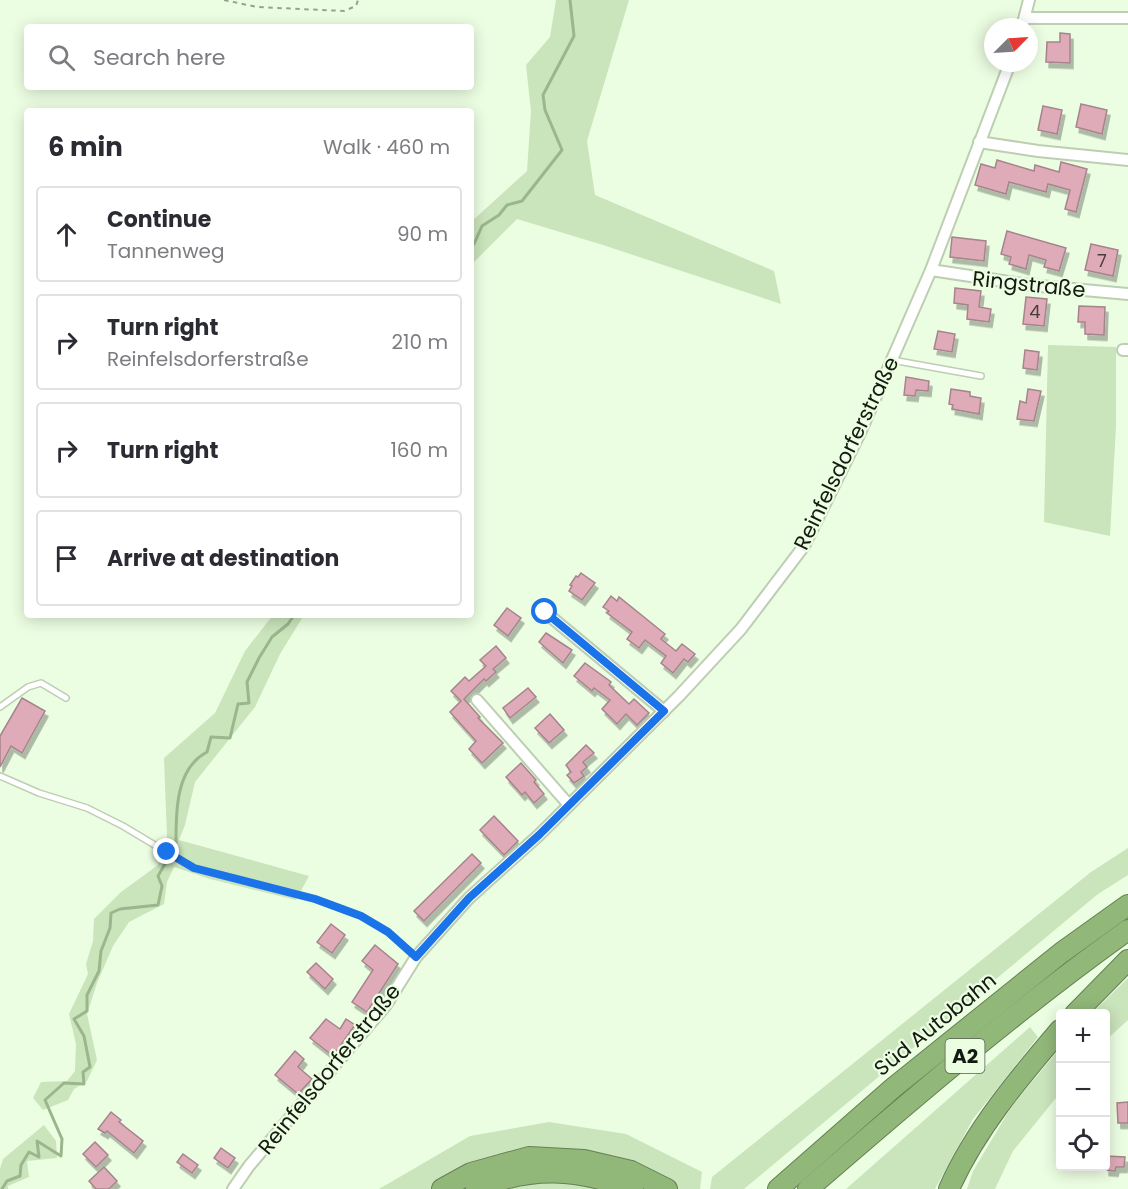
<!DOCTYPE html>
<html lang="en">
<head>
<meta charset="utf-8">
<style>
	body { margin:0; font-family:Poppins,sans-serif; background:#f2f2f3; color:#2b2b33 }
	.controls { position:absolute; right:18px; bottom:18px; display:grid; overflow:hidden; border-radius:6px; box-shadow:0 3px 15px #0003 }
	.controls button { width:54px; height:54px; display:grid; place-items:center; padding:0; border:0; border-bottom:2px solid #e1e1e2; background:#fff; color:#2b2b33; font:30px sans-serif }
	.compass { position:absolute; left:984px; top:18px; width:54px; height:54px; border-radius:50%; background:#fff; box-shadow:0 3px 15px #0003; rotate:66deg }
	.stop { position:absolute; width:18px; height:18px; margin:-14px; border:4px solid #1a73e8; border-radius:50%; background:#fff }
	.stop.end { background:#1a73e8; border-color:#fff; box-shadow:0 2px 6px #0008 }
	.list { margin:0; padding:0; list-style:none }
	h2 { display:flex; justify-content:space-between; align-items:center; height:78px; margin:0; padding:0 24px; font-size:26px }
	h2 small { font-size:20px; font-weight:400; color:#7c7c81 }
	.list li { display:grid; grid-template-columns:39px 1fr auto; gap:18px; align-items:center; box-sizing:border-box; height:96px; margin:0 12px 12px; padding:0 12px; border:2px solid #e1e1e2; border-radius:6px }
	.list b { display:block; font-size:22px; white-space:nowrap }
	.list p { margin:0; font-size:20px; white-space:nowrap; color:#7c7c81 }
	.list em { font-size:20px; font-style:normal; color:#7c7c81 }
	.icon { flex:none; width:33px; height:33px; fill:none; stroke:currentColor; stroke-width:2; stroke-linecap:round; stroke-linejoin:round }
	.map { position:relative; flex:none; width:1128px; height:1189px; overflow:hidden }
	.search { position:absolute; background:#fff; box-shadow:0 3px 15px #0003; left:24px; top:24px; width:450px; height:66px; display:flex; align-items:center; gap:15px; box-sizing:border-box; padding:0 21px; border-radius:6px; color:#7c7c81; font-size:22px }
	.panel { position:absolute; background:#fff; box-shadow:0 3px 15px #0003; left:24px; top:108px; width:450px; height:510px; border-radius:6px }
	.map>svg:first-child { display:block }
	.green { fill:#cae4bc }
	.lines { fill:none; stroke-linecap:round; stroke-linejoin:round }
	.stream { stroke:#9bb68c; stroke-width:3 }
	.building { fill:#e0abb8; stroke:#a5848c; stroke-width:1.5; filter:url(#shadow) }
	.lane-casing { stroke:#bdceb3; stroke-width:8 }
	.street-casing { stroke:#bdceb3; stroke-width:14 }
	.highway-casing { stroke:#658055; stroke-width:22 }
	.path { stroke:#96a38f; stroke-width:2; stroke-dasharray:4.5 4.5; stroke-linecap:butt }
	.lane { stroke:#fff; stroke-width:5 }
	.street { stroke:#fff; stroke-width:10 }
	.highway { stroke:#91b779; stroke-width:20 }
	.route { stroke:#1a73e8; stroke-width:8 }
	.labels { text-anchor:middle; dominant-baseline:central; stroke-width:4.5; stroke-linejoin:round; paint-order:stroke }
	.number-label { font-size:18px; fill:#473e3b }
	.shield { fill:#ecfee2; stroke:#555e50; stroke-width:1.5 }
	.shield-label { font-size:20px; font-weight:bold; fill:#141a11 }
	.street-label { font-size:21px; fill:#141a11; stroke:#ecfee2 }
</style>
</head>
<body>
<div class="map">
<svg width="1128" height="1189" viewBox="0 0 1128 1189">
	<defs>
		<filter id="shadow"><feDropShadow dx="3" dy="5.5" stdDeviation="0" flood-color="#0004"/></filter>
	</defs>
	<rect width="100%" height="100%" fill="#ecfee2"/>
	<g class="green">
		<path d="M556 0H629L587 141 595 195 774 271 781 304 603 245 517 219 471 265V222L527 171 531 111 526 65 550 37Z"/>
		<path d="M1048 345 1116 347V426L1110 536 1044 522Z"/>
		<path d="M273 615H304L280 654 255 707 195 782 185 825 179 840 309 876 296 900 210 879 174 867 167 882 164 904 129 922 113 946 97 983 87 1014 97 1060 87 1081 74 1089 68 1100 43 1110 33 1098 41 1082 67 1081 75 1071 76 1044 69 1014 88 974 86 964 93 941 94 919 121 892 158 865 167 837 164 758 215 713 245 651Z"/>
		<path d="M1128 848V875L1098 894 744 1189H710L712 1177 1091 872Z"/>
		<path d="M1128 978V1020L1106 1040V1014L1092 1013Z"/>
		<path d="M1030 1027 1038 1037 973 1119 935 1189H846Z"/>
		<path d="M1060 1048V1093L1013 1151 995 1189H967L973 1171 1012 1106Z"/>
		<path d="M549 1122 626 1134 702 1172 700 1189H379L470 1136Z"/>
		<path d="M44 1125 56 1141 57 1158 27 1161 29 1177 8 1186V1189H0V1169L3 1159Z"/>
	</g>
	<g class="lines">
		<g class="stream">
			<path d="M471 245 474 244 482 226 499 215 507 205 522 201 562 150 545 110 543 95 574 36 570 0"/>
			<path d="M176 848C176 816 174 769 207 752L211 737 230 738 238 704 249 703 247 682 259 658 272 637 288 624 294 615"/>
			<path d="M2 1189 7 1181 20 1176 21 1165 29 1152 39 1157 37 1141 61 1156 62 1139 45 1100 64 1083 84 1084 83 1072 90 1067 84 1036 74 1019 87 1011V995L99 971 101 951 110 928 111 913 120 909 158 905 162 886 158 876 166 862"/>
		</g>
	</g>
	<g class="building">
		<path d="M1060 33 1070 34V63L1046 62 1047 42H1060Z"/>
		<path d="M1081 104 1107 110 1102 134 1076 127Z"/>
		<path d="M1043 106 1062 110 1057 134 1038 130Z"/>
		<path d="M997 160 1034 171 1035 165 1059 172 1061 162 1087 169 1076 212 1065 209 1070 190 1048 184 1046 192 1009 182 1006 194 975 185 981 164 995 168Z"/>
		<path d="M1007 231 1066 248 1059 271 1044 267 1046 260 1029 255 1026 269 1009 264 1011 257 1001 254Z"/>
		<path d="M952 237 986 241 984 261 950 257Z"/>
		<path d="M1091 244 1118 250 1113 276 1085 270Z"/>
		<path d="M955 288 981 291 979 307 991 309 989 322 967 319 968 305 954 303Z"/>
		<path d="M1026 297 1047 299 1044 326 1023 324Z"/>
		<path d="M1079 306 1105 307 1104 335 1085 334V322H1078Z"/>
		<path d="M938 331 955 334 952 352 934 349Z"/>
		<path d="M1025 350 1039 352 1037 370 1023 368Z"/>
		<path d="M906 377 929 381 928 391 916 390 915 396 904 395Z"/>
		<path d="M951 389 970 392V396L981 398 979 414 952 409 953 405 949 404Z"/>
		<path d="M1028 389 1041 391 1034 421 1017 419 1020 401 1026 403Z"/>
		<path d="M581 573 595 583 582 600 569 591 572 586 570 585 576 576 578 577Z"/>
		<path d="M611 596 617 601 619 597 665 634 661 639 676 651 682 644 695 654 688 662 684 659 673 673 661 663 666 656 645 640 639 648 627 639 632 632 607 613 609 611 603 607Z"/>
		<path d="M507 608 521 618 508 636 494 625Z"/>
		<path d="M546 633 572 650 563 663 539 642Z"/>
		<path d="M496 646 506 658 493 669 496 672 486 681 484 679 464 699 480 717 478 718 503 743 482 763 469 749 476 741 450 712 461 701 451 691 465 677 469 681 486 666 480 660Z"/>
		<path d="M585 663 611 682 609 685 629 704 634 699 649 713 637 725 626 714 617 724 602 709 610 700 594 688 592 691 574 676Z"/>
		<path d="M528 688 536 697 510 718 503 708Z"/>
		<path d="M22 698 45 711 22 753 11 746 0 767V736Z"/>
		<path d="M550 714 564 730 549 743 535 728Z"/>
		<path d="M586 745 594 753 583 762 587 767 581 772 584 776 574 783 567 775 571 772 566 765Z"/>
		<path d="M521 763 536 780 534 782 544 794 534 803 525 792 522 795 506 777Z"/>
		<path d="M494 816 518 841 504 855 480 830Z"/>
		<path d="M472 854 481 863 424 921 414 911Z"/>
		<path d="M331 924 345 935 332 953 317 942Z"/>
		<path d="M375 945 398 964 367 1012 352 1002 373 970 362 961Z"/>
		<path d="M316 963 333 979 325 989 307 972Z"/>
		<path d="M326 1019 340 1029 346 1019 355 1025 333 1056 310 1038Z"/>
		<path d="M295 1051 304 1059 298 1067 312 1079 298 1094 275 1075Z"/>
		<path d="M1128 1102V1123H1118L1117 1103Z"/>
		<path d="M111 1112 121 1120 119 1122 143 1141 134 1153 107 1131 105 1133 98 1129Z"/>
		<path d="M95 1142 108 1155 96 1167 83 1154Z"/>
		<path d="M221 1148 235 1158 228 1168 214 1158Z"/>
		<path d="M183 1154 198 1165 192 1173 177 1162Z"/>
		<path d="M1106 1156 1125 1157 1124 1167H1116L1115 1171 1106 1170Z"/>
		<path d="M104 1167 117 1181 109 1189H96L89 1181Z"/>
	</g>
	<g class="lines">
		<g class="lane-casing">
			<g id="lane">
				<path d="M892 360 981 376"/>
				<path d="M0 707 28 687 41 683 66 698"/>
				<path d="M0 776 39 793 87 808 123 826 193 868 315 899 361 916 388 932 416 957"/>
			</g>
		</g>
		<g class="street-casing">
			<g id="street">
				<path d="M1025 18H1128"/>
				<path d="M1022 27 1029 0"/>
				<path d="M979 142 1038 151 1128 160"/>
				<path d="M931 270 1029 285 1128 294"/>
				<path d="M1123 350H1128"/>
				<path d="M545 612 664 711"/>
				<path d="M477 700 569 805"/>
				<path d="M233 1189 249 1166 386 1005 416 957 469 898 539 835 679 696 741 629 804 546 860 433 931 270 1010 63"/>
			</g>
		</g>
		<g class="highway-casing">
			<g id="highway">
				<path d="M1075 1014 1128 960"/>
				<path d="M442 1189 471 1173 529 1157 584 1160 631 1171 667 1189"/>
				<path d="M476 1189C532 1165 577 1169 633 1189"/>
				<path d="M778 1189 893 1088 1061 953 1128 905"/>
				<path d="M808 1189C912 1099 1016 1010 1128 930"/>
				<path d="M949 1189C975 1130 1019 1078 1060 1030"/>
			</g>
		</g>
		<path class="path" d="M224 0 257 7 344 11 356 6 358 0"/>
		<use href="#lane" class="lane"/>
		<use href="#street" class="street"/>
		<use href="#highway" class="highway"/>
	</g>
	<g class="lines">
		<path class="route" d="M167 852 194 868 315 899 361 916 388 932 416 957 469 898 539 835 664 711 545 612"/>
	</g>
	<g class="labels">
		<g class="number-label">
			<text x="1102" y="260">7</text>
			<text x="1035" y="311">4</text>
		</g>
		<rect class="shield" x="945.5" y="1039" width="39" height="34" rx="4.5"/>
		<g class="shield-label">
			<text x="965" y="1056">A2</text>
		</g>
		<g class="street-label">
			<text transform="translate(1029 284) rotate(6)">Ringstraße</text>
			<text transform="translate(846 453) rotate(-64)">Reinfelsdorferstraße</text>
			<text transform="translate(935 1024) rotate(-39)">Süd Autobahn</text>
			<text transform="translate(329 1069) rotate(-51)">Reinfelsdorferstraße</text>
		</g>
	</g>
</svg>
<div class="controls">
<button>+</button>
<button>−</button>
<button><svg class="icon" aria-label="locate" viewBox="0 0 24 24"><circle cx="12" cy="12" r="6"/><path d="M12 2v4M12 18v4M2 12h4M18 12h4"/></svg></button>
</div>
<svg class="compass" viewBox="-18 -18 36 36"><path d="M0-13l5 13h-10z" fill="#e53935"/><path d="M0 13l5-13h-10z" fill="#7c7c81"/></svg>
<div class="stop" style="left:545px;top:612px"></div>
<div class="stop end" style="left:167px;top:852px"></div>
<div class="search"><svg class="icon" aria-label="search" viewBox="0 0 24 24"><circle cx="10" cy="10" r="6"/><path d="M15 15l6 6"/></svg>Search here</div>
<section class="panel">
<h2>6 min<small>Walk · 460 m</small></h2>
<ul class="list">
<li><svg class="icon" aria-label="ahead" viewBox="0 0 24 24"><path d="M12 20V5M6 11l6-6 6 6"/></svg><div><b>Continue</b><p>Tannenweg</p></div><em>90 m</em></li>
<li><svg class="icon" aria-label="right" viewBox="0 0 24 24"><path d="M7 20v-9h11M14 6l5 5-5 5"/></svg><div><b>Turn right</b><p>Reinfelsdorferstraße</p></div><em>210 m</em></li>
<li><svg class="icon" aria-label="right" viewBox="0 0 24 24"><path d="M7 20v-9h11M14 6l5 5-5 5"/></svg><div><b>Turn right</b></div><em>160 m</em></li>
<li><svg class="icon" aria-label="arrive" viewBox="0 0 24 24"><path d="M6 21V4h12l-3 4 3 4H6"/></svg><div><b>Arrive at destination</b></div></li>
</ul>
</section>
</div>
</body>
</html>
